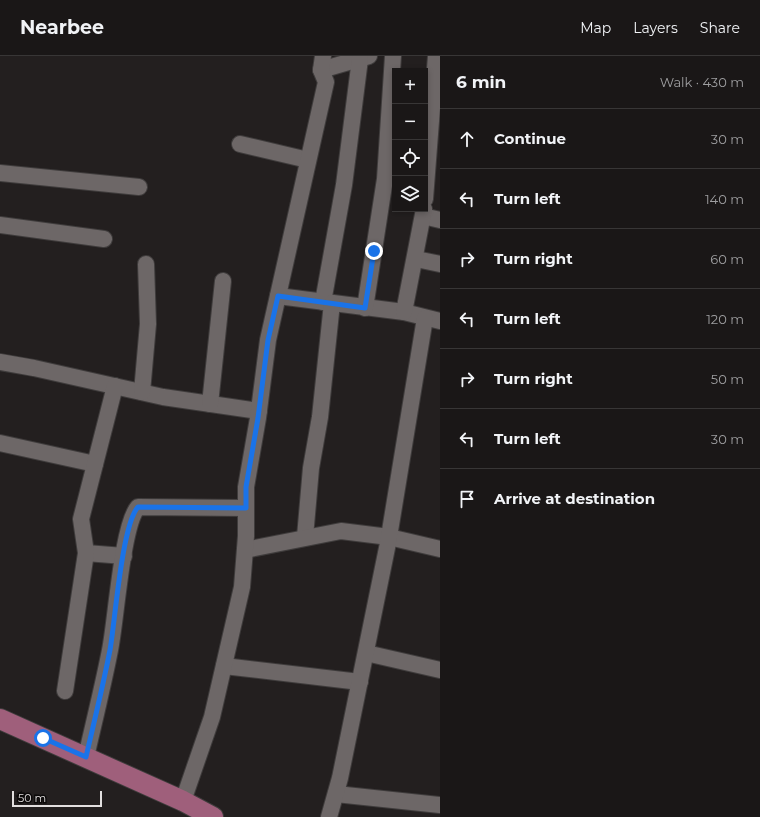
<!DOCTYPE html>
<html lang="en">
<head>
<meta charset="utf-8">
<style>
	body { margin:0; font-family:Montserrat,sans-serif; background:#272424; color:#f1f3f6 }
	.controls { position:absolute; right:12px; top:12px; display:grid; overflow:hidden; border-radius:0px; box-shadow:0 2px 6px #0003 }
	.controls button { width:36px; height:36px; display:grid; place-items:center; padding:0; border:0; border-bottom:1px solid #383636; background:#1a1717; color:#f1f3f6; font:20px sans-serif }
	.scale { position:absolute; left:12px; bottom:10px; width:90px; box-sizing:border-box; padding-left:4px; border:2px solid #e2dfdf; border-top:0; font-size:11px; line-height:14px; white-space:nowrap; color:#e2dfdf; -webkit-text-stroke:3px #0b0909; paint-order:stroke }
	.stop { position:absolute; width:12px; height:12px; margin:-9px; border:3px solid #1a73e8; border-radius:50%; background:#fff }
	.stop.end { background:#1a73e8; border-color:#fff; box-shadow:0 1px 4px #0008 }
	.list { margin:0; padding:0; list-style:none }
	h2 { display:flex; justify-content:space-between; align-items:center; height:52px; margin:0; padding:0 16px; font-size:17px }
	h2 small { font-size:13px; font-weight:400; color:#9f9fa1 }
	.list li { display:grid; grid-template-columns:26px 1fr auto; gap:12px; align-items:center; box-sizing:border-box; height:60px; padding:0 16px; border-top:1px solid #383636 }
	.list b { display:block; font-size:15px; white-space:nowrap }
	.list em { font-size:13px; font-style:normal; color:#9f9fa1 }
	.icon { flex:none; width:22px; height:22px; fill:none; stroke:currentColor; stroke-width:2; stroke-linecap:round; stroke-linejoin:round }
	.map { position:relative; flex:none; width:440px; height:761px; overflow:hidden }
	header { display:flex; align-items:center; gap:24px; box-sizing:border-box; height:56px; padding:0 20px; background:#1a1717; border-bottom:1px solid #383636 }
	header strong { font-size:19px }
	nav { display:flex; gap:22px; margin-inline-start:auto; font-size:14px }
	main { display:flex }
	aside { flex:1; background:#1a1717 }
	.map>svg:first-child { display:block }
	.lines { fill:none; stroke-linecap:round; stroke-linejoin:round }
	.minor-casing { stroke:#3f3c3c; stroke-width:18 }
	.major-casing { stroke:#3f3c3c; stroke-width:22 }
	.minor { stroke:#6d6767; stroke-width:16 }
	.major { stroke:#9f5f7b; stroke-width:20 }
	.route { stroke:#1a73e8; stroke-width:5 }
</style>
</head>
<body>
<header>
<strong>Nearbee</strong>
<nav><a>Map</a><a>Layers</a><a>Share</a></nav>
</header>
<main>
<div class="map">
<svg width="440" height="761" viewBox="0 0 440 761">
	<rect width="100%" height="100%" fill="#231f1f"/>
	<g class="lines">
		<g class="minor-casing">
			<g id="minor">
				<path d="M321 14 369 0"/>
				<path d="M240 88 308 104"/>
				<path d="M0 117 139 131"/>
				<path d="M425 143 436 0"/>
				<path d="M423 160 440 164"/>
				<path d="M0 169 104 183"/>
				<path d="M416 203 440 208"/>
				<path d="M278 240 404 256 440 265"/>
				<path d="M323 246 344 129 360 3"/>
				<path d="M365 252 385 123 393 0"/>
				<path d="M404 256 424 153"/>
				<path d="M0 306 34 312 163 341 259 355"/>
				<path d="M142 336 148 268 146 208"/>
				<path d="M210 348 223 225"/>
				<path d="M0 387 95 408"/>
				<path d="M305 481 311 412 320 361 332 247"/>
				<path d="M245 494 341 475 389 481 440 493"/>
				<path d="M86 497 124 500"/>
				<path d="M366 597 440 614"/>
				<path d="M224 610 360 626"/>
				<path d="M65 635 86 497 81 463 115 330"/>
				<path d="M86 701C94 666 103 630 110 594 116 565 122 469 138 451L246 452"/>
				<path d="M336 738 440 749"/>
				<path d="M183 745 212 661 242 531 246 480V431L258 362 268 284 326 26 321 14 323 0"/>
				<path d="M329 761 340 722 388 487 425 262"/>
			</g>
		</g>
		<g class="major-casing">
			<path id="major" d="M0 663 183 745 213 761"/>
		</g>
		<use href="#minor" class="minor"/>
		<use href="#major" class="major"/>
	</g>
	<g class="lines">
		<path class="route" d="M43 682 86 701C94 666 103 630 110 594 115 566 122 468 138 451L246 452V431L258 362 268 284 278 240 365 252 374 195"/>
	</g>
</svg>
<div class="controls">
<button>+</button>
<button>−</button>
<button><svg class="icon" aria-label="locate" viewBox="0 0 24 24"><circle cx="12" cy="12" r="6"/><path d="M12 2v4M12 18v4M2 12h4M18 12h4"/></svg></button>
<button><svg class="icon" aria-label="layers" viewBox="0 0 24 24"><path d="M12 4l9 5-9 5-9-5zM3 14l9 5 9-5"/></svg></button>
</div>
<div class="scale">50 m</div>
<div class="stop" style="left:43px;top:682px"></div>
<div class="stop end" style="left:374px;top:195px"></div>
</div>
<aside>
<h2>6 min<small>Walk · 430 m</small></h2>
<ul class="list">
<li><svg class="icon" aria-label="ahead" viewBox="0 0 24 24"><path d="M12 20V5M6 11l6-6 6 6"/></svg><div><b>Continue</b></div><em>30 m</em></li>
<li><svg class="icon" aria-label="left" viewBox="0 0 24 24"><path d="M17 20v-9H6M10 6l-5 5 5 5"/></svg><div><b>Turn left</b></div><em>140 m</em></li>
<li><svg class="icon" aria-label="right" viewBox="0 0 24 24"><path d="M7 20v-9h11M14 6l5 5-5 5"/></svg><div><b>Turn right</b></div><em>60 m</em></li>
<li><svg class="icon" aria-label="left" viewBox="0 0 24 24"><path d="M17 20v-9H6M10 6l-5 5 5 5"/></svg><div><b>Turn left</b></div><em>120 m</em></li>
<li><svg class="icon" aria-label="right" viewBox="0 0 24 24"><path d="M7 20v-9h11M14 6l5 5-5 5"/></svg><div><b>Turn right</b></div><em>50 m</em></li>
<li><svg class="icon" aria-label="left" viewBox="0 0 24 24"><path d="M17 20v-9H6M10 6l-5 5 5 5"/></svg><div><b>Turn left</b></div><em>30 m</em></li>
<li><svg class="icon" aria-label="arrive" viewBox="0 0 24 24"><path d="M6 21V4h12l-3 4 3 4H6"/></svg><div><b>Arrive at destination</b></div></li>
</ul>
</aside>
</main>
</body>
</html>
